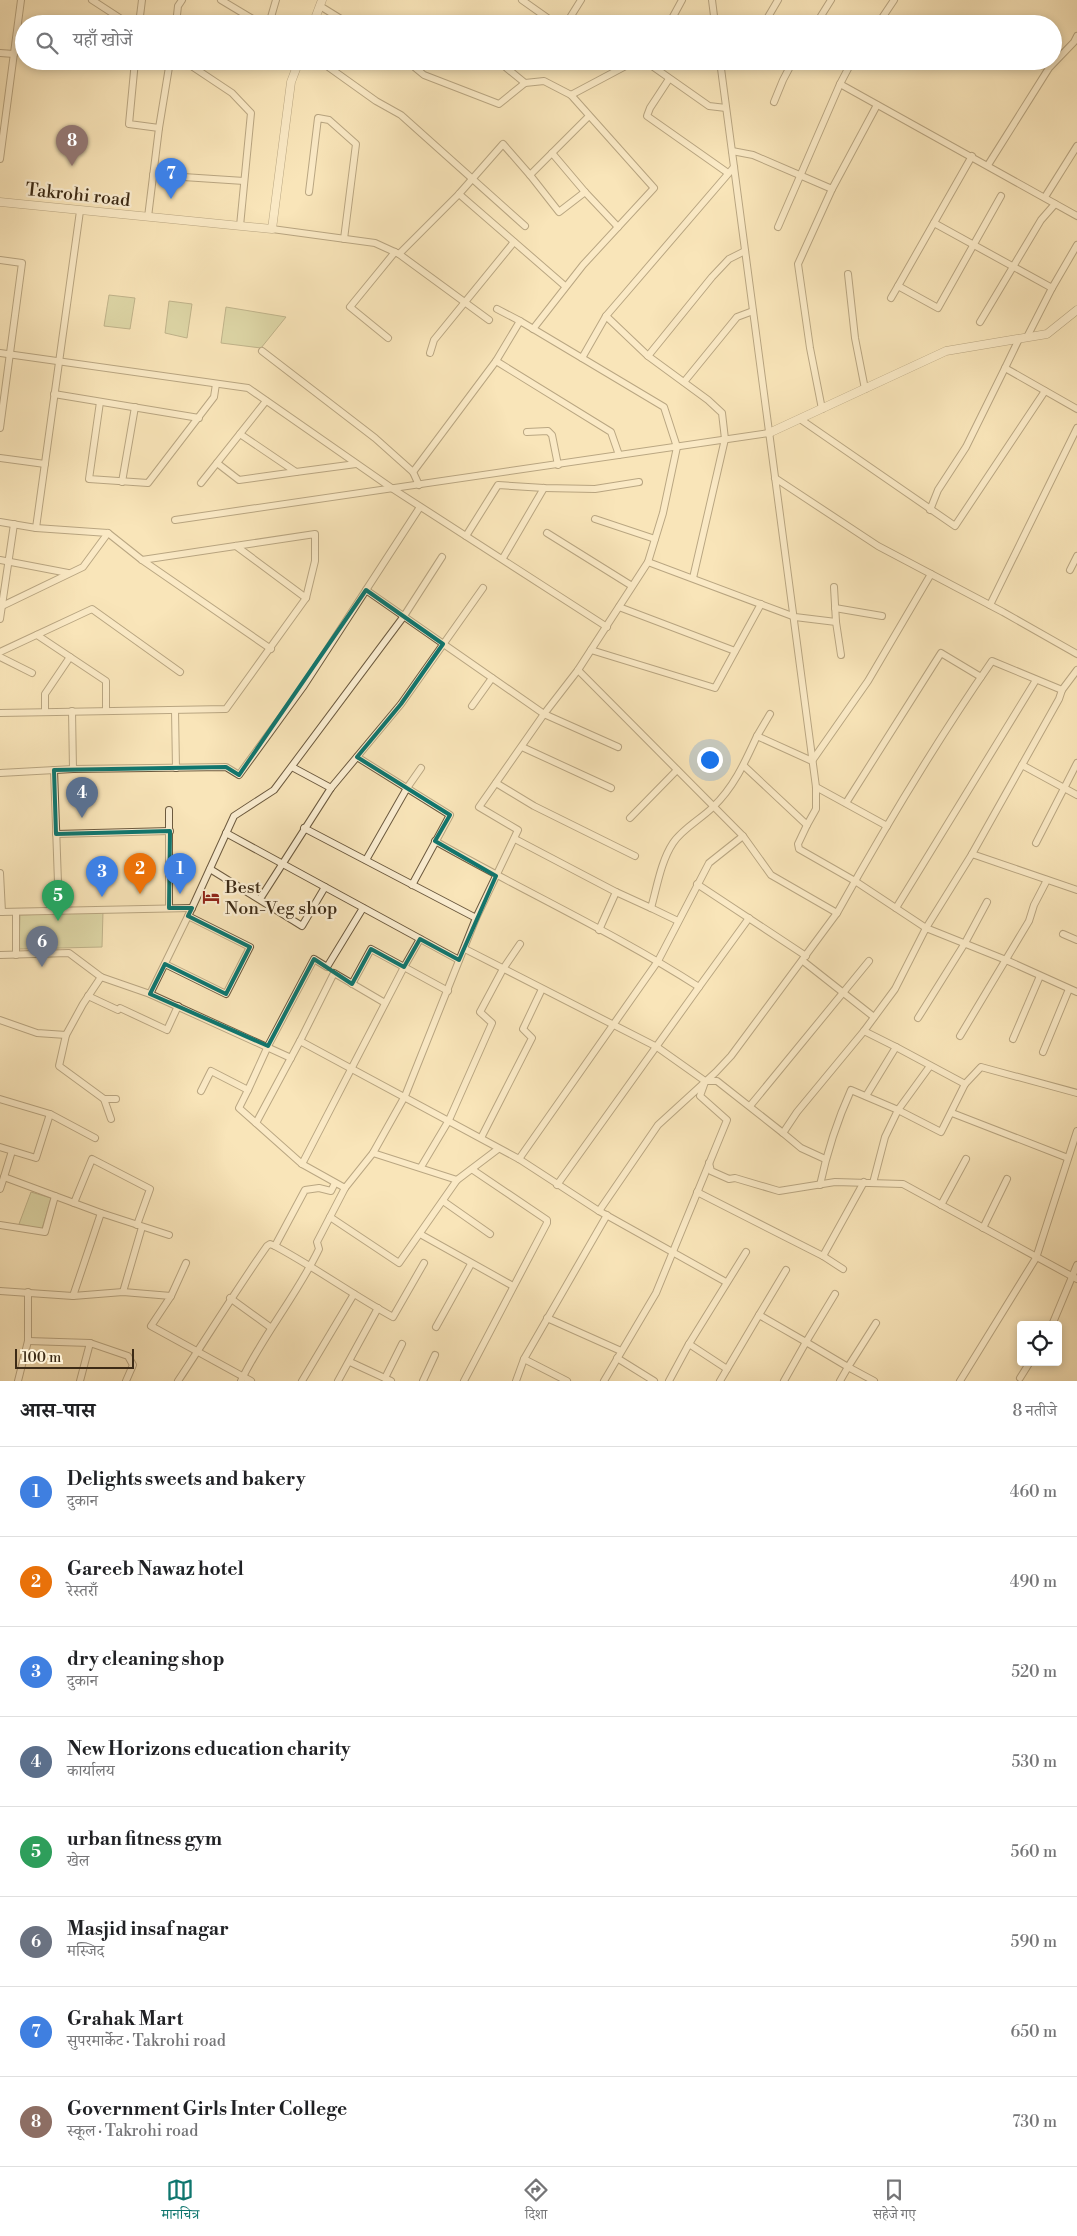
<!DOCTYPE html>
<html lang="hi">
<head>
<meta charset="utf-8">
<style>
	body { margin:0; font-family:"Libre Bodoni","Noto Serif Devanagari",serif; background:#f6f6f6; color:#202124 }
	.controls { position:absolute; right:15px; bottom:15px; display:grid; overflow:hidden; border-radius:5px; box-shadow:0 2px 8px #0003 }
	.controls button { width:45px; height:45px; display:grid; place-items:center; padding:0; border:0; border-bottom:1px solid #e0e0e0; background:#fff; color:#202124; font:25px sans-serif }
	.scale { position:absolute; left:15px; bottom:12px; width:119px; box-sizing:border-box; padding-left:5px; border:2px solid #3d2b16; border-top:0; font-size:14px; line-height:18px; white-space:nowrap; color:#3d2b16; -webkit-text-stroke:4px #fbeed2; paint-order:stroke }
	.you { position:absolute; left:709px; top:759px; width:18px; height:18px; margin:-12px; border:4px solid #fff; border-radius:50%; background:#1a73e8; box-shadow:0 0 0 8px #1a73e833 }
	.badge { display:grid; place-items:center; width:32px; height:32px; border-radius:50%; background:#0f766e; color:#fff; font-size:16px; font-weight:700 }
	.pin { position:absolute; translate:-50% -41px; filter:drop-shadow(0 1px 2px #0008) }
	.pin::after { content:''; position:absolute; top:26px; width:18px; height:15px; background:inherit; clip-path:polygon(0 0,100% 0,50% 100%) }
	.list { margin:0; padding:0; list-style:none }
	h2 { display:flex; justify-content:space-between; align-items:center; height:65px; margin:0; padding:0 20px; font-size:21px }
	h2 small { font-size:16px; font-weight:400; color:#757577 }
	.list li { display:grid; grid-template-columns:32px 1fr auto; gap:15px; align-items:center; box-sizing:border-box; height:90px; padding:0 20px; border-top:1px solid #e0e0e0 }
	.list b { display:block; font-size:19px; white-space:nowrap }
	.list p { margin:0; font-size:16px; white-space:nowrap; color:#757577 }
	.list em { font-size:16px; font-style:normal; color:#757577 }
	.icon { flex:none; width:28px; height:28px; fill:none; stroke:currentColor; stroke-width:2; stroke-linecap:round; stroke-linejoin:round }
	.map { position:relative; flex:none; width:1077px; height:1381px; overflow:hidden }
	.search { position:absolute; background:#fff; box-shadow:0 2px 8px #0003; left:15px; right:15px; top:15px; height:55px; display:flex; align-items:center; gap:12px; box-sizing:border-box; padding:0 18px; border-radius:28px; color:#757577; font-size:19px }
	.sheet { height:785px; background:#fff }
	nav { display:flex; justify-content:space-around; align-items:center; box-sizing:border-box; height:70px; border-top:1px solid #e0e0e0; background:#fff; font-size:14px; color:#757577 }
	nav a { display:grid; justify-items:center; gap:2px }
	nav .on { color:#0f766e }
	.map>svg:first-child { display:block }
	.green { fill:#bcc590; stroke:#7c7853 }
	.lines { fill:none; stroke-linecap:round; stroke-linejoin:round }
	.minor-casing { stroke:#6c5a3f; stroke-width:8 }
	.tertiary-casing { stroke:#6c5a3f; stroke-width:9 }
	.minor { stroke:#fbeed2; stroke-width:6 }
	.tertiary { stroke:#fbeed2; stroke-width:8 }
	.marked { fill:none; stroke:#0f766e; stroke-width:4; stroke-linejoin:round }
	.labels { text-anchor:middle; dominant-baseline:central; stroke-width:4.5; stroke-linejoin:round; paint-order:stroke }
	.street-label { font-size:18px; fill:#3d2b16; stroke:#fbeed2 }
	.poi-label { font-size:18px; fill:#3d2b16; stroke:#fbeed2; text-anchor:start }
</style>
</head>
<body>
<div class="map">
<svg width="1077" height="1381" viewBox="0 0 1077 1381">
	<rect width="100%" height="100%" fill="#f9e5b9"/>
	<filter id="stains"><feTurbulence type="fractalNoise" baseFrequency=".004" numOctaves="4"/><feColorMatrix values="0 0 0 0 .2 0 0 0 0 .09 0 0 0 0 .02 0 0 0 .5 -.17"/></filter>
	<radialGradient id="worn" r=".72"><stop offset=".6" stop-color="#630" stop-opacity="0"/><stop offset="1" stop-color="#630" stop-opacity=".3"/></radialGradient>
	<g class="green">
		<path d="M109 295 135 298 130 329 104 326Z"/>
		<path d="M169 301 192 304 187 338 165 333Z"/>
		<path d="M226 307 286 317 261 348 221 343Z"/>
		<path d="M103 912 102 947 19 949 20 915Z"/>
		<path d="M31 1192 51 1198 42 1229 19 1224Z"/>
	</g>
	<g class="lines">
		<g class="minor-casing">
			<g id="minor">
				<path d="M92 0 129 24"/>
				<path d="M221 0 261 24"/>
				<path d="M522 0 556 24"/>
				<path d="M712 0 715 24"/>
				<path d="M778 0 768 17 780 24"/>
				<path d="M320 6 349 24"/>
				<path d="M139 24 142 0"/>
				<path d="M176 24 178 6 182 0"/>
				<path d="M269 24 276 0"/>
				<path d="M566 24 581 0"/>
				<path d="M669 24 682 0"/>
				<path d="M816 24 831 0"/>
				<path d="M878 24 894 0"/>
				<path d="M0 53 14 54"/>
				<path d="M135 61 129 124 159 128 148 217"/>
				<path d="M184 61 232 93 251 113 240 226"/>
				<path d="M320 61 376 101 401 115 525 226"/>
				<path d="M407 61 424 75 499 104 525 83 544 81 571 95 635 61"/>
				<path d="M498 61 525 83"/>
				<path d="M645 61 709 106 726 108"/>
				<path d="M720 61 816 787V809L807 825 744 766"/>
				<path d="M669 79 650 108 647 116 728 173"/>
				<path d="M840 84 1077 216"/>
				<path d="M774 102 783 80 793 61"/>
				<path d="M589 116 530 175 559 212 585 192 618 227"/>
				<path d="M159 128 170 61"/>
				<path d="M732 151 753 155 832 189 877 105"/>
				<path d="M552 153 585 192"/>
				<path d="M972 156 898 286 938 308 1001 196"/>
				<path d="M0 159 21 0"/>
				<path d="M988 165 1049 68 1074 42 1077 36"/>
				<path d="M153 175 244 181"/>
				<path d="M309 192 318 118 329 120 356 144 344 239"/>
				<path d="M459 194 565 286"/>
				<path d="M1045 197 1077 146"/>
				<path d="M934 223 1052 288"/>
				<path d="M778 227 840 84 851 63 847 61"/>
				<path d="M272 229 375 243 399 254 489 320"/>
				<path d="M399 254 459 194 503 144 530 175"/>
				<path d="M0 260 22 263 0 428"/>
				<path d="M848 274 855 338 865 389"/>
				<path d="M891 298 898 286"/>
				<path d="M497 309 520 321"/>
				<path d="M606 316 648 356 708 400 722 413 725 439 693 578"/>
				<path d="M980 322 1041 220 1055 204"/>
				<path d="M533 329 583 265 654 188 571 95"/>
				<path d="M1027 337 1052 288 1077 245"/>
				<path d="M388 338 350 307 395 252"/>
				<path d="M1019 339 1005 368 1077 409"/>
				<path d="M262 351 375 438 413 472 419 485"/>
				<path d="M0 353 248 388 393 489 607 627"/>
				<path d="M430 353 434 340 514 242"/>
				<path d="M648 356 712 277 729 259 745 251"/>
				<path d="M582 358 606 316 734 167"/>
				<path d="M496 361 611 432 619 455"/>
				<path d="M684 382 737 317 753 311"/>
				<path d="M54 394 199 418"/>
				<path d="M100 402 89 479 148 483 214 397 216 384"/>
				<path d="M822 409 810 348 798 264 832 189"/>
				<path d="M800 419 955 526 1045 391"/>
				<path d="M527 432 548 431 552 435 558 465"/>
				<path d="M240 434 296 472 356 464"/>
				<path d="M0 458 45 464"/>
				<path d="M217 463 239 480 296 472"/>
				<path d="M413 472 496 361 520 321 664 407 677 447 663 513 648 562 578 670 544 714 618 747"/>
				<path d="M775 478 878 546 1003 612 1077 654"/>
				<path d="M122 482 135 407"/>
				<path d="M201 483 266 401"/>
				<path d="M930 510 938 490 966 447 1005 368"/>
				<path d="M595 519 655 539"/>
				<path d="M175 520 769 433"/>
				<path d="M0 522 36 528 108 533 142 560 271 649"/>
				<path d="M36 528 80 211"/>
				<path d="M547 533 632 586"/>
				<path d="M466 536 498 485 544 488 595 489 639 482"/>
				<path d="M236 546 306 598"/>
				<path d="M503 558 544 488"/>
				<path d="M0 560 68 573"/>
				<path d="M648 562 795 617 836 622 841 655"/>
				<path d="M1070 570 1077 556"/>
				<path d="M834 587 836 622"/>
				<path d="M990 605 1077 428"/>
				<path d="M0 607 83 567 108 533"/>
				<path d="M619 607 735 651"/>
				<path d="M835 608 882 616"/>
				<path d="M0 619 14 524"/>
				<path d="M37 635 106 681V711"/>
				<path d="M591 650 715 688 761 604"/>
				<path d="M0 652 92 609 180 672"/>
				<path d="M0 657 32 673"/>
				<path d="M578 670 743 836 771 875 837 913C885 827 936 742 992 661L1062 690 1077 670"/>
				<path d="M472 706 492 678"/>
				<path d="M175 710 176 768"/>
				<path d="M72 711 73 769"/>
				<path d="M45 712V694L70 657"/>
				<path d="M0 713 226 709 306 598 315 561V534L142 560"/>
				<path d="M757 736 770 714"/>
				<path d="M522 747 611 788"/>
				<path d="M357 757 450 815 412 885"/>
				<path d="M1022 765 1077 795"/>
				<path d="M292 767 331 788"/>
				<path d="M54 770 59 911"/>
				<path d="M0 773 73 769 226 767 239 775 303 687 420 507"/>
				<path d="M496 783 534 806 635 856"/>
				<path d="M816 787 887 826"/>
				<path d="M846 803 941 653 981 677"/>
				<path d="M630 818 677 770"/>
				<path d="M807 825 798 844 799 849 855 881 926 928 972 854 1077 890"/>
				<path d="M304 828 476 918"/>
				<path d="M226 833 459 960"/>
				<path d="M56 834 170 831"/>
				<path d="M515 839 616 892 651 908C657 887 661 861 673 843 682 829 701 819 713 807 734 787 745 762 757 736L812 761 868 681 931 574"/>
				<path d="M435 841C523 891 615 933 699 987L749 918"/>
				<path d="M1036 843 1077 763"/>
				<path d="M972 854 1059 699 1062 690"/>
				<path d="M366 860 407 788 421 768"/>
				<path d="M210 869 302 926 325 887"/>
				<path d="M0 873 2 912"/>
				<path d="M697 884 806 956"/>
				<path d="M260 899 331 788 401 704 483 588"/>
				<path d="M169 908V810"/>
				<path d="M651 908 678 921"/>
				<path d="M896 908 1036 680"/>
				<path d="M0 912 192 908"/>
				<path d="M16 912V955"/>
				<path d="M599 930 616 892"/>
				<path d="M1063 934 1077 940"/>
				<path d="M465 949 657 1047 705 1081H717L783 1133 797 1112 864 1031"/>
				<path d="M0 955 69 953 101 977"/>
				<path d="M803 961 874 1017"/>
				<path d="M165 964 226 994 250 947 188 916"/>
				<path d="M352 984 371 949 404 967 420 939"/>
				<path d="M150 994 192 908 234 816 274 790 404 616 442 557"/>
				<path d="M88 996 118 1010 120 1008 167 1030 178 1006"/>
				<path d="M918 1018 965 943 987 902"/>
				<path d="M0 1020 37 1033 66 1035 83 1004 101 977 150 994 291 1058"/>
				<path d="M66 1035 59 1066 104 1099H116"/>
				<path d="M960 1036 1029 921 1034 905 1047 880"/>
				<path d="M1013 1039 1040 976"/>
				<path d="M300 1041 334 973 385 1003"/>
				<path d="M896 1047 965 1084 941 1132 898 1110 930 1066"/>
				<path d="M1043 1052 1069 989"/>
				<path d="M965 1084 981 1067 1077 1093"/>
				<path d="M248 1090 239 1108 302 1164 345 1188 373 1153 405 1096 476 918 518 830 479 807 544 714 366 590"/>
				<path d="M201 1091 211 1071 248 1090 268 1046 314 959 327 967 363 908"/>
				<path d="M866 1096 896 1047 864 1031 895 989 926 928 1006 960 1077 992"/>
				<path d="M0 1099 50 1114 95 1138"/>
				<path d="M104 1099 111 1119"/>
				<path d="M750 1106 869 961"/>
				<path d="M952 1113 1068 1158"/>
				<path d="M256 1123 300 1041 519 1159 599 1211 726 1282"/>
				<path d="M783 1133 801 1148 825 1159"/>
				<path d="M481 1138 532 1038 523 1029 542 989"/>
				<path d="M0 1147 36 1158 50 1114"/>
				<path d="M12 1151 4 1177 101 1213 73 1296"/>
				<path d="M373 1153 457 1180 498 1149"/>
				<path d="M519 1159 658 961 709 863 743 836"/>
				<path d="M709 1163 711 1171 729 1179 735 1178 779 1191 835 1182 903 1184 1077 1279"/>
				<path d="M302 1164 404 967 448 991"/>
				<path d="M421 1167 449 1120 492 1023 480 1012 503 969 520 944"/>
				<path d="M557 1185 699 987"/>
				<path d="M820 1185C827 1152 837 1121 851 1090L898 1110 885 1137 873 1183"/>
				<path d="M0 1189 4 1177"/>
				<path d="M697 1192 823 1256 864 1182"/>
				<path d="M443 1201 490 1234"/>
				<path d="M74 1203 92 1159 150 1189 137 1225"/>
				<path d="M941 1205 966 1159"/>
				<path d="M599 1211 658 1125 716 1072 731 1056 837 913"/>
				<path d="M101 1213 169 1235"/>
				<path d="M330 1217 399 1263 457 1180"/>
				<path d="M0 1225 45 1232 55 1196"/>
				<path d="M983 1228 1007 1179"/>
				<path d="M420 1234 513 1286"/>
				<path d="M275 1246C316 1268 353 1295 393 1317L424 1263"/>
				<path d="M823 1256 843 1269"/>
				<path d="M0 1291 73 1296 123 1292 171 1296 151 1326 251 1381"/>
				<path d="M123 1292 142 1227"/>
				<path d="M171 1296 186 1263"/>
				<path d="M230 1298 270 1327"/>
				<path d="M759 1315 786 1270"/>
				<path d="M547 1318 621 1351"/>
				<path d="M1052 1325 1077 1265"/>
				<path d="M436 1327 471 1264"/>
				<path d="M28 1341 90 1343"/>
				<path d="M689 1344 727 1369"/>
				<path d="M617 1358 654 1381"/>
				<path d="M350 1362 391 1381"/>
				<path d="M385 1378 402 1344"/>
				<path d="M1020 1378 1030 1362"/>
				<path d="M18 1381 28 1341V1292"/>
				<path d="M80 1381 90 1343 128 1356 133 1365 126 1381"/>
				<path d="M178 1381C208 1336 236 1290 267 1246L270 1244 275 1246 305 1190 319 1188 331 1191 335 1183"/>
				<path d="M241 1381C263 1335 297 1295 319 1249L317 1242 345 1188"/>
				<path d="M302 1381 354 1294"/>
				<path d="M338 1381 378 1308"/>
				<path d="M423 1381 435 1355"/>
				<path d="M464 1381 547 1223V1220L473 1170"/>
				<path d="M516 1381 524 1359"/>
				<path d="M567 1381 524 1359 607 1215"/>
				<path d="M604 1381 656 1293 727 1120 700 1096 705 1082"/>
				<path d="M669 1381 689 1344 746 1252"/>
				<path d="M720 1381 759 1315 806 1342 835 1294"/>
				<path d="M784 1381 806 1342 848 1367 840 1381"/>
				<path d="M874 1381 848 1367 876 1323"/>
				<path d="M960 1381 1036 1258 1077 1131"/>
			</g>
		</g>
		<g class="tertiary-casing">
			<g id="tertiary">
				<path d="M313 24 322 0"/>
				<path d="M0 202 272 229 291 82 299 61"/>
				<path d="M769 433 946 351 1047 334 1077 310"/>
			</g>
		</g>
		<use href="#minor" class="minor"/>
		<use href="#tertiary" class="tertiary"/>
	</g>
	<path d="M0 0H1077V1381H0ZM366 590 443 644 401 704 357 757 450 815 435 841 496 876 459 960 420 939 404 967 371 949 352 984 314 959 268 1046 150 994 165 964 226 994 250 947 188 916 192 908H169L170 831 56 834 54 770 226 767 239 775Z" fill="#f9e5b9" fill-opacity=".55" fill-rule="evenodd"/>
	<path class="marked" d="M366 590 443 644 401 704 357 757 450 815 435 841 496 876 459 960 420 939 404 967 371 949 352 984 314 959 268 1046 150 994 165 964 226 994 250 947 188 916 192 908H169L170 831 56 834 54 770 226 767 239 775Z"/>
	<defs>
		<g id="hotel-bare" transform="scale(1.35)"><path d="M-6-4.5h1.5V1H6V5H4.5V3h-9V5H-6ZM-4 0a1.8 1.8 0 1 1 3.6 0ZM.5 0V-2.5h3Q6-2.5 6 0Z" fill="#8f2418" stroke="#fbeed2" stroke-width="2.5" paint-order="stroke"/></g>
	</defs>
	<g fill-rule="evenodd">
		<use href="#hotel-bare" x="211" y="897"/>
	</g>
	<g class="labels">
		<g class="street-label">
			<text transform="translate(78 195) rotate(6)">Takrohi road</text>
		</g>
		<g class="poi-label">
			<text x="225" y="887">Best<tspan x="225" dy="21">Non-Veg shop</tspan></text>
		</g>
	</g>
	<rect width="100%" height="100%" filter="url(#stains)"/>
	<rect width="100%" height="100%" fill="url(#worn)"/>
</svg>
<div class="controls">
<button><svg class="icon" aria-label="locate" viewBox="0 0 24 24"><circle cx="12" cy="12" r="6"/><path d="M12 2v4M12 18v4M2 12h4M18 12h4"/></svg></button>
</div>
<div class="scale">100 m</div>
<div class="you"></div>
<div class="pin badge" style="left:180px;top:894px;background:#3f7fe0">1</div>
<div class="pin badge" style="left:140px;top:894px;background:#e8710a">2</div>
<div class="pin badge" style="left:102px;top:897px;background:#3f7fe0">3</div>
<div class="pin badge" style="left:82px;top:818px;background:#5c6f8a">4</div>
<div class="pin badge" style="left:58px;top:921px;background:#2e9e5b">5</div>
<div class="pin badge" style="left:42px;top:967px;background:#6b7280">6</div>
<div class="pin badge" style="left:171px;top:199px;background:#3f7fe0">7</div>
<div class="pin badge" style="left:72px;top:166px;background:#8d6e63">8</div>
<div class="search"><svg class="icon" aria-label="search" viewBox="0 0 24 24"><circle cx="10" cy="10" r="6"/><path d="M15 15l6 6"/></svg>यहाँ खोजें</div>
</div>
<section class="sheet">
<h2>आस-पास<small>8 नतीजे</small></h2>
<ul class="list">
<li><span class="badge" style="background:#3f7fe0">1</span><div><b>Delights sweets and bakery</b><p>दुकान</p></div><em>460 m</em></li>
<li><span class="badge" style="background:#e8710a">2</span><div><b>Gareeb Nawaz hotel</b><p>रेस्तराँ</p></div><em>490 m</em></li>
<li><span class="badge" style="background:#3f7fe0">3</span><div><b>dry cleaning shop</b><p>दुकान</p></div><em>520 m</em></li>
<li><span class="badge" style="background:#5c6f8a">4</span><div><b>New Horizons education charity</b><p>कार्यालय</p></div><em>530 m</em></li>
<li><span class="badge" style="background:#2e9e5b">5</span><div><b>urban fitness gym</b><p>खेल</p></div><em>560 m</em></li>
<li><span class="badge" style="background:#6b7280">6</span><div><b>Masjid insaf nagar</b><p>मस्जिद</p></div><em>590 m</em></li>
<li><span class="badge" style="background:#3f7fe0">7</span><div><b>Grahak Mart</b><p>सुपरमार्केट · Takrohi road</p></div><em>650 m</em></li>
<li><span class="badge" style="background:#8d6e63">8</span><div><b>Government Girls Inter College</b><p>स्कूल · Takrohi road</p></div><em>730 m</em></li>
</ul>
</section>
<nav>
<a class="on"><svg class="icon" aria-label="map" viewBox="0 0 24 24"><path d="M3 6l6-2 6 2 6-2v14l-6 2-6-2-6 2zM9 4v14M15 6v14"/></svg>मानचित्र</a>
<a><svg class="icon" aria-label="directions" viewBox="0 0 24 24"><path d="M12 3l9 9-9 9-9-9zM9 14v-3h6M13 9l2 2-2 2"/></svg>दिशा</a>
<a><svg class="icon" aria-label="saved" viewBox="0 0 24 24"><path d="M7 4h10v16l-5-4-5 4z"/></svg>सहेजे गए</a>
</nav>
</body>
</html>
